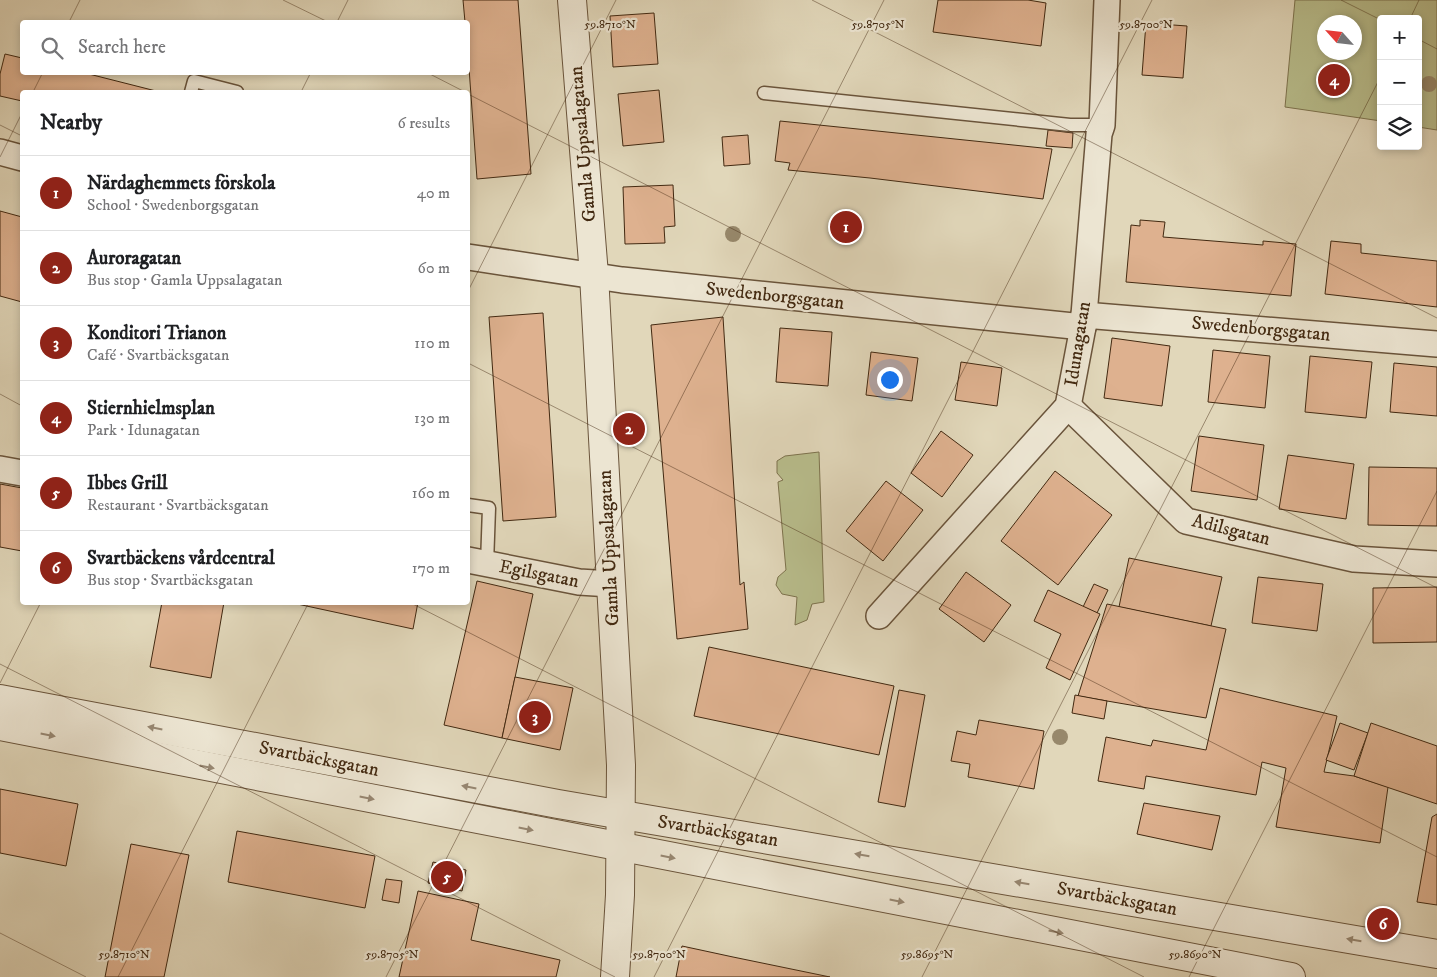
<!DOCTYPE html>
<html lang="en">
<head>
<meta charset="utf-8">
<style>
	body { margin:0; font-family:"IM FELL DW Pica",serif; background:#f6f6f6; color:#202124 }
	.controls { position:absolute; right:15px; top:15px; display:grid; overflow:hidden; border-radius:5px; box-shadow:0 2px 8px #0003 }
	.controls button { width:45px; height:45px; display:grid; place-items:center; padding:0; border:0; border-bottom:1px solid #e0e0e0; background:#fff; color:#202124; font:25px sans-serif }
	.compass { position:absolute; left:1317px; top:15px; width:45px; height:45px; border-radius:50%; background:#fff; box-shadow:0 2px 8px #0003; rotate:297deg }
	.you { position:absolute; left:889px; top:379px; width:18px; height:18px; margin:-12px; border:4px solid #fff; border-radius:50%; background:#1a73e8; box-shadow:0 0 0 8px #1a73e833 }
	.badge { display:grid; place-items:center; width:32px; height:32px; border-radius:50%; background:#8f2418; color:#fff; font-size:16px; font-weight:700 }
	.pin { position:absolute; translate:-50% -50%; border:2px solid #fff; box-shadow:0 1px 5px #0006 }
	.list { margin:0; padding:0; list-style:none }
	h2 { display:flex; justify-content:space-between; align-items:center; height:65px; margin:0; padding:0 20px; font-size:21px }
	h2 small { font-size:16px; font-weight:400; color:#757577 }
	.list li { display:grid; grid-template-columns:32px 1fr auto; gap:15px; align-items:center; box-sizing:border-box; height:75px; padding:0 20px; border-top:1px solid #e0e0e0 }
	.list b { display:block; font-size:19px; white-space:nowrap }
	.list p { margin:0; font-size:16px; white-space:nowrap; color:#757577 }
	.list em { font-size:16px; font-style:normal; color:#757577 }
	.icon { flex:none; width:28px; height:28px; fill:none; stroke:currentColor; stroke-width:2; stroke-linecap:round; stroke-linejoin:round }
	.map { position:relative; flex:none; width:1437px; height:977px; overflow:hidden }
	.search { position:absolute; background:#fff; box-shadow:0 2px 8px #0003; left:20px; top:20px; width:450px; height:55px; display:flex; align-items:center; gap:12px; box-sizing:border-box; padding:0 18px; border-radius:5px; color:#757577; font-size:19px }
	.panel { position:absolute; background:#fff; box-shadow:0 2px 8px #0003; left:20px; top:90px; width:450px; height:515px; border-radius:5px }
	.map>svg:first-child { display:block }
	.green { fill:#b8bd8c; stroke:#7d734e; fill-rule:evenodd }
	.building { fill:#deb18f; stroke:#422911 }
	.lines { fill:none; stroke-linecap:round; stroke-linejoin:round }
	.service-casing { stroke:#6a543b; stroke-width:15 }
	.minor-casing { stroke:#6a543b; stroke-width:28 }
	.tertiary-casing { stroke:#6a543b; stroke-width:30 }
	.service { stroke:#ece5d2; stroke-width:12 }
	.minor { stroke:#ece5d2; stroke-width:25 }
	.tertiary { stroke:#ece5d2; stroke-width:28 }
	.tree { fill:#97886b }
	.oneway { fill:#978772 }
	.ticks { fill:none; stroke:#422911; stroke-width:1; stroke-opacity:0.45 }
	.labels { text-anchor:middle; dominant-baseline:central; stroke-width:4.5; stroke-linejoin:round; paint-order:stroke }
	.street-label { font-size:19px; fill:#422911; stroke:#ece5d2 }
	.ticks-label { font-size:12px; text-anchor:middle; fill:#422911; stroke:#ece5d2; stroke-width:4.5; stroke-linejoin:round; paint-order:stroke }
</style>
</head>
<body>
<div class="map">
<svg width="1437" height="977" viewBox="0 0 1437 977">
	<rect width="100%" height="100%" fill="#e1d7ba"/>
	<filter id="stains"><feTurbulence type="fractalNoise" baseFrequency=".004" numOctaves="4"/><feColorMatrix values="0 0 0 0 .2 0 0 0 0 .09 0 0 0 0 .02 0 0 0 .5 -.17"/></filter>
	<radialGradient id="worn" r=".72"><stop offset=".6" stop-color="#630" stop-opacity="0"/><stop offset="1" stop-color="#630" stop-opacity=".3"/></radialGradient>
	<g class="green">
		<path d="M1295 0H1437V130L1418 127V19H1381V121L1285 107ZM1324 22H1354V52H1324Z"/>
		<path d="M819 452 824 602 812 604 807 620 795 625 797 597 782 594 776 585 778 577 786 570 778 482 783 480 777 473V461L785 456Z"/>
	</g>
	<g class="building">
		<path d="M463 0H518L531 174 477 179 468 54V22H465Z"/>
		<path d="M938 0H1028L1046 3 1041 46 933 32Z"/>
		<path d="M654 13 658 64 613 67 610 16Z"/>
		<path d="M1146 23 1187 26 1183 78 1142 75Z"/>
		<path d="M5 54 22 58V72H81L156 91V92H22V101L0 96V74Z"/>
		<path d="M659 90 664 142 623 146 618 94Z"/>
		<path d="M780 121 1052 149 1043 199 870 178 788 170 790 163 775 161Z"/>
		<path d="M1048 130 1073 133 1072 148 1046 146Z"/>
		<path d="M748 135 750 164 724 166 722 137Z"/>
		<path d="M673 185 675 226 664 227 665 243 625 244 623 187Z"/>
		<path d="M0 211 22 217V302L0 296Z"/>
		<path d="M1140 220 1165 222 1163 237 1263 245V241L1296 244 1291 296 1126 282 1131 225 1140 226Z"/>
		<path d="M1331 241 1361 244V253L1437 261V307L1325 294Z"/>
		<path d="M543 313 556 517 503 521 489 317Z"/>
		<path d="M723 317 740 585 744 582 748 629 677 639 651 325Z"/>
		<path d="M780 328 832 332 828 386 776 382Z"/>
		<path d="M1112 338 1170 346 1162 406 1104 398Z"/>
		<path d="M1213 350 1270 356 1265 408 1208 402Z"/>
		<path d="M871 352 918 358 912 401 866 395Z"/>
		<path d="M1310 356 1372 362 1366 418 1305 412Z"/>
		<path d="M961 362 1002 368 997 406 955 400Z"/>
		<path d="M1394 363 1437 367V416L1390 412Z"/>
		<path d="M941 431 973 455 942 497 911 473Z"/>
		<path d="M1199 436 1264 445 1257 500 1191 491Z"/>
		<path d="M1288 455 1354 464 1346 519 1279 509Z"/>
		<path d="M1369 467 1437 468V526L1368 525Z"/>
		<path d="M1055 471 1112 515 1058 585 1001 541Z"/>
		<path d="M886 481 923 510 883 561 846 531Z"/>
		<path d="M0 484 22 488V551L0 547Z"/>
		<path d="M1129 558 1222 577 1211 626 1119 607Z"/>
		<path d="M966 572 1011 605 984 642 939 609Z"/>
		<path d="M1258 577 1323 584 1317 631 1252 623Z"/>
		<path d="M477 581 533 594 502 738 444 725Z"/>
		<path d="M1094 584 1108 590 1097 613 1083 607Z"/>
		<path d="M1437 587V642L1373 643V588Z"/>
		<path d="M1048 590 1100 614 1070 680 1046 668 1061 634 1034 621Z"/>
		<path d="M162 602H224L211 678 150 667Z"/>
		<path d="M288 602H418L413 629Z"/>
		<path d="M1107 604 1226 629 1206 718 1078 696Z"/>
		<path d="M709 647 894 686 879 755 694 716Z"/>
		<path d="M515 677 573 688 560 750 502 738Z"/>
		<path d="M1220 688 1337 716 1324 772 1354 776 1388 787 1380 843 1276 827 1286 768 1262 762 1256 795 1146 776 1144 789 1098 781 1106 737 1151 746 1153 740 1206 750Z"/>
		<path d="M899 690 925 695 905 807 878 802Z"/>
		<path d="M1075 695 1107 701 1104 719 1072 713Z"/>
		<path d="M979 720 1044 731 1034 789 968 777 970 764 951 761 957 731 976 735Z"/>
		<path d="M1340 723 1368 733 1354 770 1326 760Z"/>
		<path d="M1371 723 1437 746V804L1354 776Z"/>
		<path d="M0 789 78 804 66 866 0 853Z"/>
		<path d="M1144 803 1220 816 1212 850 1137 834Z"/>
		<path d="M1437 814V905L1417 902 1432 817Z"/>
		<path d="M237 831 375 856 365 908 228 882Z"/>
		<path d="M131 844 189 855 164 977H105Z"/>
		<path d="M433 862 466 870 462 891 428 883Z"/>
		<path d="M386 879 402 881 399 903 382 900Z"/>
		<path d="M418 891 479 904 471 940 560 960 556 977H399Z"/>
		<path d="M682 946 733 957 830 977H676Z"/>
	</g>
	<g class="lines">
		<g class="service-casing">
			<g id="service">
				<path d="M191 92 194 81 237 92"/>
				<path d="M764 93 1070 125H1102"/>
				<path d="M468 505 489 508 487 564"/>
			</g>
		</g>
		<g class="minor-casing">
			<g id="minor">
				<path d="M0 152 22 158"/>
				<path d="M468 257 622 280 1083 327"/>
				<path d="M1084 315 1437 344"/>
				<path d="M1068 406 1186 521 1354 559 1437 564"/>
				<path d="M0 469 22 473"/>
				<path d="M468 560 579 582 611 584"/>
				<path d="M879 616 1068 406 1083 327 1099 134 1102 125 1107 0"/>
			</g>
		</g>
		<g class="tertiary-casing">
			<g id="tertiary">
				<path d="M572 0 594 275 621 765 620 895 615 977"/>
				<path d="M0 699 558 804 1437 954"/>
				<path d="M0 726 1291 977"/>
			</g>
		</g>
		<use href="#service" class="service"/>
		<use href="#minor" class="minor"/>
		<use href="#tertiary" class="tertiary"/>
	</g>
	<g class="tree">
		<circle cx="1429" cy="84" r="8"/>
		<circle cx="733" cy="234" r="8"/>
		<circle cx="1060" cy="737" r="8"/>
	</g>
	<defs><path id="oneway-solid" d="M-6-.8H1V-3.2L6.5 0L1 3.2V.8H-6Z" transform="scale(1.25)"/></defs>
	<g class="oneway">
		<use href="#oneway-solid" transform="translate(155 728) rotate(-169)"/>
		<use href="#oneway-solid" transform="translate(48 735) rotate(11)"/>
		<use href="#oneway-solid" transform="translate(207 767) rotate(11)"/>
		<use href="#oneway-solid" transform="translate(469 787) rotate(-169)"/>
		<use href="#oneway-solid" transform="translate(367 798) rotate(11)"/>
		<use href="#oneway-solid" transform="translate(526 829) rotate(11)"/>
		<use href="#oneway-solid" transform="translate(862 855) rotate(-170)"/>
		<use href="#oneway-solid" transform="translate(668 857) rotate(11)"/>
		<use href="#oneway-solid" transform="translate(1022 883) rotate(-170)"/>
		<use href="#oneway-solid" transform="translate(897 901) rotate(11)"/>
		<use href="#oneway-solid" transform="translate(1056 932) rotate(11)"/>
		<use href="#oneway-solid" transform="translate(1354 940) rotate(-170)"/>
	</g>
	<path class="ticks" d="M283 0 328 22M812 0 1437 318M1341 0 1381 20M1410 19 1419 0M69 22 80 0M337 22 348 0M1418 39 1437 49M426 72 465 92M33 92 43 72M301 92 311 72M468 94 1437 588M0 125 22 136M0 157 22 113M468 291 616 0M468 363 1437 857M0 394 22 406M409 602 1144 977M0 664 615 977M0 683 41 602M0 933 86 977M118 977 309 602M386 977 884 0M654 977 1152 0M922 977 1381 76M1189 977 1437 491"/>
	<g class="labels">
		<g class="street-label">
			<text transform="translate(583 144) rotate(-95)">Gamla Uppsalagatan</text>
			<text transform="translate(775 296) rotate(6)">Swedenborgsgatan</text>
			<text transform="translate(1261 329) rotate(5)">Swedenborgsgatan</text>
			<text transform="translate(1078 344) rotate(-81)">Idunagatan</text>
			<text transform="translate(1231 530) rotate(14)">Adilsgatan</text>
			<text transform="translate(609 548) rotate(-93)">Gamla Uppsalagatan</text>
			<text transform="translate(539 574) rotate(11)">Egilsgatan</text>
			<text transform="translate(319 759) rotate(11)">Svartbäcksgatan</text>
			<text transform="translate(718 831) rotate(9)">Svartbäcksgatan</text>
			<text transform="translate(1117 899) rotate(10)">Svartbäcksgatan</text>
		</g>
	</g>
	<g class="ticks-label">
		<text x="610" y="28">59.8710°N</text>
		<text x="878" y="28">59.8705°N</text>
		<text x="1146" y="28">59.8700°N</text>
		<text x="124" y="958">59.8710°N</text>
		<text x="392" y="958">59.8705°N</text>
		<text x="659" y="958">59.8700°N</text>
		<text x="927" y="958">59.8695°N</text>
		<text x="1195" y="958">59.8690°N</text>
	</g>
	<rect width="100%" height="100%" filter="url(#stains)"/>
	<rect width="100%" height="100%" fill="url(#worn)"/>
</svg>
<div class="controls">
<button>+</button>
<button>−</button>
<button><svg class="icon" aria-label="layers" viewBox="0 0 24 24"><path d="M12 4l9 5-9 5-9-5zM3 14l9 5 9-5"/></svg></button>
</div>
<svg class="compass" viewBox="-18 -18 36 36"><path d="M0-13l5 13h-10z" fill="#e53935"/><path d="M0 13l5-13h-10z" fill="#757577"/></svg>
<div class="you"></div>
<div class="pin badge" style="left:846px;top:227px">1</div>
<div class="pin badge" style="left:629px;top:429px">2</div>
<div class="pin badge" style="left:535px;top:717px">3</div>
<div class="pin badge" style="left:1334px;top:80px">4</div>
<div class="pin badge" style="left:447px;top:877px">5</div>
<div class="pin badge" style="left:1383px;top:924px">6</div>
<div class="search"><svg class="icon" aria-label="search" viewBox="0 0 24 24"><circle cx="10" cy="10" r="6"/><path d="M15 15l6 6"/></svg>Search here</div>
<section class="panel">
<h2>Nearby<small>6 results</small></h2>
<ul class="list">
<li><span class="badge">1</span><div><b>Närdaghemmets förskola</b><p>School · Swedenborgsgatan</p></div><em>40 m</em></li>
<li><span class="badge">2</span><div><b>Auroragatan</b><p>Bus stop · Gamla Uppsalagatan</p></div><em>60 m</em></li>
<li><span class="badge">3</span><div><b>Konditori Trianon</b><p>Café · Svartbäcksgatan</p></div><em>110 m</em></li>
<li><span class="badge">4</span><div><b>Stiernhielmsplan</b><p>Park · Idunagatan</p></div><em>130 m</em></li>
<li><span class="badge">5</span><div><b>Ibbes Grill</b><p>Restaurant · Svartbäcksgatan</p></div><em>160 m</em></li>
<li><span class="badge">6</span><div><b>Svartbäckens vårdcentral</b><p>Bus stop · Svartbäcksgatan</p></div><em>170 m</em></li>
</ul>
</section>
</div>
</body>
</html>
